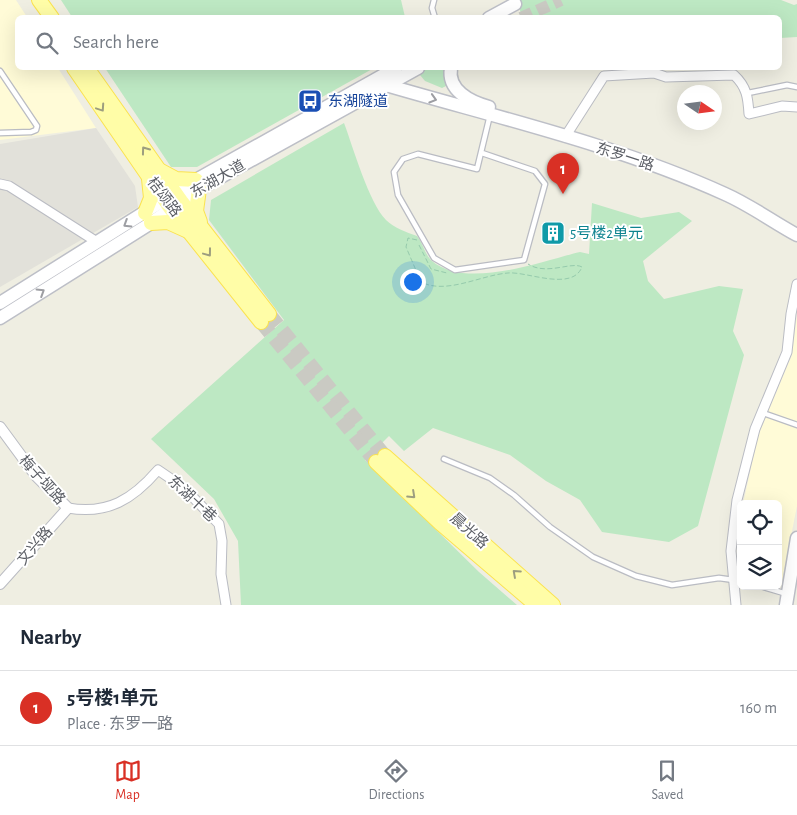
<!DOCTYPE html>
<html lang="en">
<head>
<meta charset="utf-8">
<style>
	body { margin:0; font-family:"Alegreya Sans","Noto Sans SC",sans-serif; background:#f6f6f7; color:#1f2937 }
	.controls { position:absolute; right:15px; bottom:15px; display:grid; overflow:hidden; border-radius:8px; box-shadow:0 5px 20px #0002 }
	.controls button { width:45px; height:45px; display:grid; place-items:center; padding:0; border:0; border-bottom:1px solid #e0e1e3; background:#fff; color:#1f2937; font:25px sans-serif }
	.compass { position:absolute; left:677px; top:85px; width:45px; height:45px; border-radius:50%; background:#fff; box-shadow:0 5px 20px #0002; rotate:103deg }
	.you { position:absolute; left:412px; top:281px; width:18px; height:18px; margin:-12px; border:4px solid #fff; border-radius:50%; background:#1a73e8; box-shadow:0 0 0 8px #1a73e833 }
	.badge { display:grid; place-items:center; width:32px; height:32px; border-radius:50%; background:#d93025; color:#fff; font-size:16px; font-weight:700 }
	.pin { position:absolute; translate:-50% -41px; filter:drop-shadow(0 1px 2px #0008) }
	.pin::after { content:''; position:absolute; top:26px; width:18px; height:15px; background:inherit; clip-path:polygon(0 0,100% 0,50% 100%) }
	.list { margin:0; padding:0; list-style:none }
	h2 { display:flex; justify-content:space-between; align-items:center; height:65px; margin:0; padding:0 20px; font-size:21px }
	h2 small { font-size:16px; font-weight:400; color:#747a83 }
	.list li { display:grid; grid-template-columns:32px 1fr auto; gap:15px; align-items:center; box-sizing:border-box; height:75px; padding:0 20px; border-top:1px solid #e0e1e3 }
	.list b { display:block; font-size:19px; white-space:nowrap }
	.list p { margin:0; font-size:16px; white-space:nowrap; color:#747a83 }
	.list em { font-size:16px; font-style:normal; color:#747a83 }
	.icon { flex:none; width:28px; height:28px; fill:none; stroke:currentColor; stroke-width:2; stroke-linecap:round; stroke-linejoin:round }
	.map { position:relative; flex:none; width:797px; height:605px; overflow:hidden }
	.search { position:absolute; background:#fff; box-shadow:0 5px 20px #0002; left:15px; right:15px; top:15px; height:55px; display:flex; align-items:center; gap:12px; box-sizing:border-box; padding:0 18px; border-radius:8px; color:#747a83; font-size:19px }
	.sheet { height:140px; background:#fff }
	nav { display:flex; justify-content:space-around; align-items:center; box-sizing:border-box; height:70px; border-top:1px solid #e0e1e3; background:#fff; font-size:14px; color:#747a83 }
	nav a { display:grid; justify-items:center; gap:2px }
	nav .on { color:#d93025 }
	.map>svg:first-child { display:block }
	.commercial { fill:#fffbd7 }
	.industrial { fill:#e2e1da }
	.green { fill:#bde8c3 }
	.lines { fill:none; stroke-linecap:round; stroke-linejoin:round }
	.secondary-tunnel { stroke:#cacac3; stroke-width:12; stroke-dasharray:12 6; stroke-linecap:butt }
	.primary-tunnel { stroke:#cacac3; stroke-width:14; stroke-dasharray:14 7; stroke-linecap:butt }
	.service-casing { stroke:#babcc3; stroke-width:7 }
	.minor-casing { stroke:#babcc3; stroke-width:11 }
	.tertiary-casing { stroke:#babcc3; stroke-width:12 }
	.secondary-casing { stroke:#bdbfc7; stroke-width:15 }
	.primary-casing { stroke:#fbe34f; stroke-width:16 }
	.path { stroke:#95caac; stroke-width:1; stroke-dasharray:5 2.5; stroke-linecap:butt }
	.service { stroke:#fff; stroke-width:4.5 }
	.minor { stroke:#fff; stroke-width:9 }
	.tertiary { stroke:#fff; stroke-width:10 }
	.secondary { stroke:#fff; stroke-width:12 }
	.primary { stroke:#fffda7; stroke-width:14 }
	.oneway { stroke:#9d9ea3 }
	.oneway2 { stroke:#9d9e7f }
	.labels { text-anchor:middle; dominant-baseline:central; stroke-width:4; stroke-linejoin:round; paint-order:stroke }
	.transit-label { font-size:15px; fill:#164399; stroke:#fff; text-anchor:start }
	.street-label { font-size:15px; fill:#5b5e65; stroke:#fff }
	.culture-label { font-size:15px; fill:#0d838f; stroke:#fff; text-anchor:start }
</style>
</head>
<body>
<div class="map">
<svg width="797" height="605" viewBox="0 0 797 605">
	<rect width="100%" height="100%" fill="#efeee2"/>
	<g class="commercial">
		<path d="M0 0H16L27 17 18 18V68H58L96 128 0 140Z"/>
		<path d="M797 315V506L781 586H778V504H743L758 436 792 355Z"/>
		<path d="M741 518V572L737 552Z"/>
	</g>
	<path class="industrial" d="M96 128 135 186 138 207 0 287V144Z"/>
	<g class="green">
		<path d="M61 0H401L405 17H72Z"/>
		<path d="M517 0H781L794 5 797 4V37L780 38V18L522 17Z"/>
		<path d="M105 68H374L197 167H171Z"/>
		<path d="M422 68H444L448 85 442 88 425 81 420 75Z"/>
		<path d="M344 123C353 147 369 203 386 220 394 228 406 232 417 236 423 243 425 255 432 261 466 290 542 261 580 252L589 254 592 203 641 218 679 212 692 221 643 261 648 281 664 299 719 286 743 289 733 331 744 355 698 526 669 542 602 532 580 500 546 481 510 455 433 428 404 451 389 436 365 460 479 572 517 605H241L238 541 214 499 151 439 284 320 209 220 211 200Z"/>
	</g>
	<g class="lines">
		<path class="secondary-tunnel" d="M521 18 561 0"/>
		<g class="primary-tunnel">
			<path d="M269 314 385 456"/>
			<path d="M261 322 376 462"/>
		</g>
		<g class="service-casing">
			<g id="service">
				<path d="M434 0 432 8 435 18"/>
				<path d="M0 71 37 126 36 130 31 132 0 133"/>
				<path d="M748 93 787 85 797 87"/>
				<path d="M482 153 535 171 545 184 524 260 455 270 434 258 398 195 394 172 403 159 418 154 477 169 490 115"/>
				<path d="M763 413 797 425"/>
				<path d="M444 459 490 478 514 495 550 527 593 557 636 576 672 585 719 578 741 581"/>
				<path d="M760 586 787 594"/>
			</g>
		</g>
		<g class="minor-casing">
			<g id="minor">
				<path d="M565 137 604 76 654 73 666 77 734 75C747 87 748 98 749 114L782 106 797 107"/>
				<path d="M0 184 9 186 97 242"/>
				<path d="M68 508C108 515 133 499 158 470L183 487 219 524 222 541 221 574 226 605"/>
				<path d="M736 605 731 551 737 500 755 429 787 352 791 314 797 284"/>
			</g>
		</g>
		<g class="tertiary-casing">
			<path id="tertiary" d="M0 427 36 476 68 508 0 584"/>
		</g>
		<g class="secondary-casing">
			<g id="secondary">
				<path d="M489 18 515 4"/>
				<path d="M451 68C447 90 470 102 489 107"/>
				<path d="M386 85C499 118 617 145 725 194 750 205 773 222 797 235"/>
				<path d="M0 303 196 180 396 68"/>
				<path d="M0 318 151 223 199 189 418 68"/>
				<path d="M786 605 797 538"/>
			</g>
		</g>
		<g class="primary-casing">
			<g id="primary">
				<path d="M39 0 52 18"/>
				<path d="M74 68 171 209 261 322"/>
				<path d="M87 68 181 201 269 314"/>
				<path d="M161 171 176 179 196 180"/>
				<path d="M199 189 196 211 200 222"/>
				<path d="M145 213 151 198 149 179"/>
				<path d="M151 223 168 222 188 231"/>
				<path d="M385 456 553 605"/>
				<path d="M376 462 440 523 536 605"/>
			</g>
		</g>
		<g class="path">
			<path d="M417 240 408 238 406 247 421 282C446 295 481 275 508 273 526 271 572 292 582 267 571 261 547 276 528 264"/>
			<path d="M419 245 431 269 447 273"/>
		</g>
		<use href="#service" class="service"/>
		<use href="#minor" class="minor"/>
		<use href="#tertiary" class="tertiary"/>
		<use href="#secondary" class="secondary"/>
		<use href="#primary" class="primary"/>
	</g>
	<defs><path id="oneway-chevron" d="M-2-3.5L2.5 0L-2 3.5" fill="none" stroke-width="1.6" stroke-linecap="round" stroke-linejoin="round" transform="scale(1.25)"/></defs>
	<g class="oneway">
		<use href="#oneway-chevron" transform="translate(433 99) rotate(17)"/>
		<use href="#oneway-chevron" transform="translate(127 224) rotate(148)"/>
		<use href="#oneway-chevron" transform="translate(41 292) rotate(-32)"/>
	</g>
	<g class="oneway2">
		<use href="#oneway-chevron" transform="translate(101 108) rotate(56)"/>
		<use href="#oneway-chevron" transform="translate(145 150) rotate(-126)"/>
		<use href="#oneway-chevron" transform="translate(208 253) rotate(53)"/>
		<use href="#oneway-chevron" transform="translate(412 495) rotate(43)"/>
		<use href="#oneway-chevron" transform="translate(516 573) rotate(-138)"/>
	</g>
	<defs>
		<g id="bus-square" transform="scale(1.25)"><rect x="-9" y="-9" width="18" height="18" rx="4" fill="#1a4fb4" stroke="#fff"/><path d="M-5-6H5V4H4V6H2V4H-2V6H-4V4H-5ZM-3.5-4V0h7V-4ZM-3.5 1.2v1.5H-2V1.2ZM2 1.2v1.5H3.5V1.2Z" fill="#fff"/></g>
		<g id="building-square" transform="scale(1.25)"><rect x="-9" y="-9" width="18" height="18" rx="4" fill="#0f9aa8" stroke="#fff"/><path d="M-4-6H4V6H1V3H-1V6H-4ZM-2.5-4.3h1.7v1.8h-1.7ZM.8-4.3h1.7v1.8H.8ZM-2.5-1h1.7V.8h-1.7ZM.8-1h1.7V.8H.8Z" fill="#fff"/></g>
	</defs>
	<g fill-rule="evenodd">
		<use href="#bus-square" x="310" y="101"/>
		<use href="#building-square" x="553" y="233"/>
	</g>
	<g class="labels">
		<g class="transit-label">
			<text x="328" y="101">东湖隧道</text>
		</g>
		<g class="street-label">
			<text transform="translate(625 157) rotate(18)">东罗一路</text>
			<text transform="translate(218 179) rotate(-30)">东湖大道</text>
			<text transform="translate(164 197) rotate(53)">桔颂路</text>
			<text transform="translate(42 480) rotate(48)">梅子垭路</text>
			<text transform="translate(192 499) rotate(43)">东湖十巷</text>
			<text transform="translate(469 531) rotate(42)">晨光路</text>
			<text transform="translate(35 546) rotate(-49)">文兴路</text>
		</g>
		<g class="culture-label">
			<text x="570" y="233">5号楼2单元</text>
		</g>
	</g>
</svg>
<div class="controls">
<button><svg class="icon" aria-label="locate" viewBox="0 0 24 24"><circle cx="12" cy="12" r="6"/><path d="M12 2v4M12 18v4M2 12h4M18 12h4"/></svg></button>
<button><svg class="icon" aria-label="layers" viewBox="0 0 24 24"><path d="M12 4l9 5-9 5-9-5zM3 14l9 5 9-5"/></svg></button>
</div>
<svg class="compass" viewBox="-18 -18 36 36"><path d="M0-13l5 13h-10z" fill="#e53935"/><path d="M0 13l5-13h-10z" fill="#747a83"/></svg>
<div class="you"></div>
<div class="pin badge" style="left:563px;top:194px">1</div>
<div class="search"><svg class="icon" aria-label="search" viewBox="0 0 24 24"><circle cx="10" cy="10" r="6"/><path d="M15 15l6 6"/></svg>Search here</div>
</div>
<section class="sheet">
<h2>Nearby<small></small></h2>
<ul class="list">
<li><span class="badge">1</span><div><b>5号楼1单元</b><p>Place · 东罗一路</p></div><em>160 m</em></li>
</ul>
</section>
<nav>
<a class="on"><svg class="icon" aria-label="map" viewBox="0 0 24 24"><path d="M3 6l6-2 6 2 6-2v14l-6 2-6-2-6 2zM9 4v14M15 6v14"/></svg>Map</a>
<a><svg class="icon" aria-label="directions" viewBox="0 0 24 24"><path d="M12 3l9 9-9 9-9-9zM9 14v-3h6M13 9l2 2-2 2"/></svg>Directions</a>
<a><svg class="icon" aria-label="saved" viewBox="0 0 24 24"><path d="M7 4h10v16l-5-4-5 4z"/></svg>Saved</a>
</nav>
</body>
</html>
